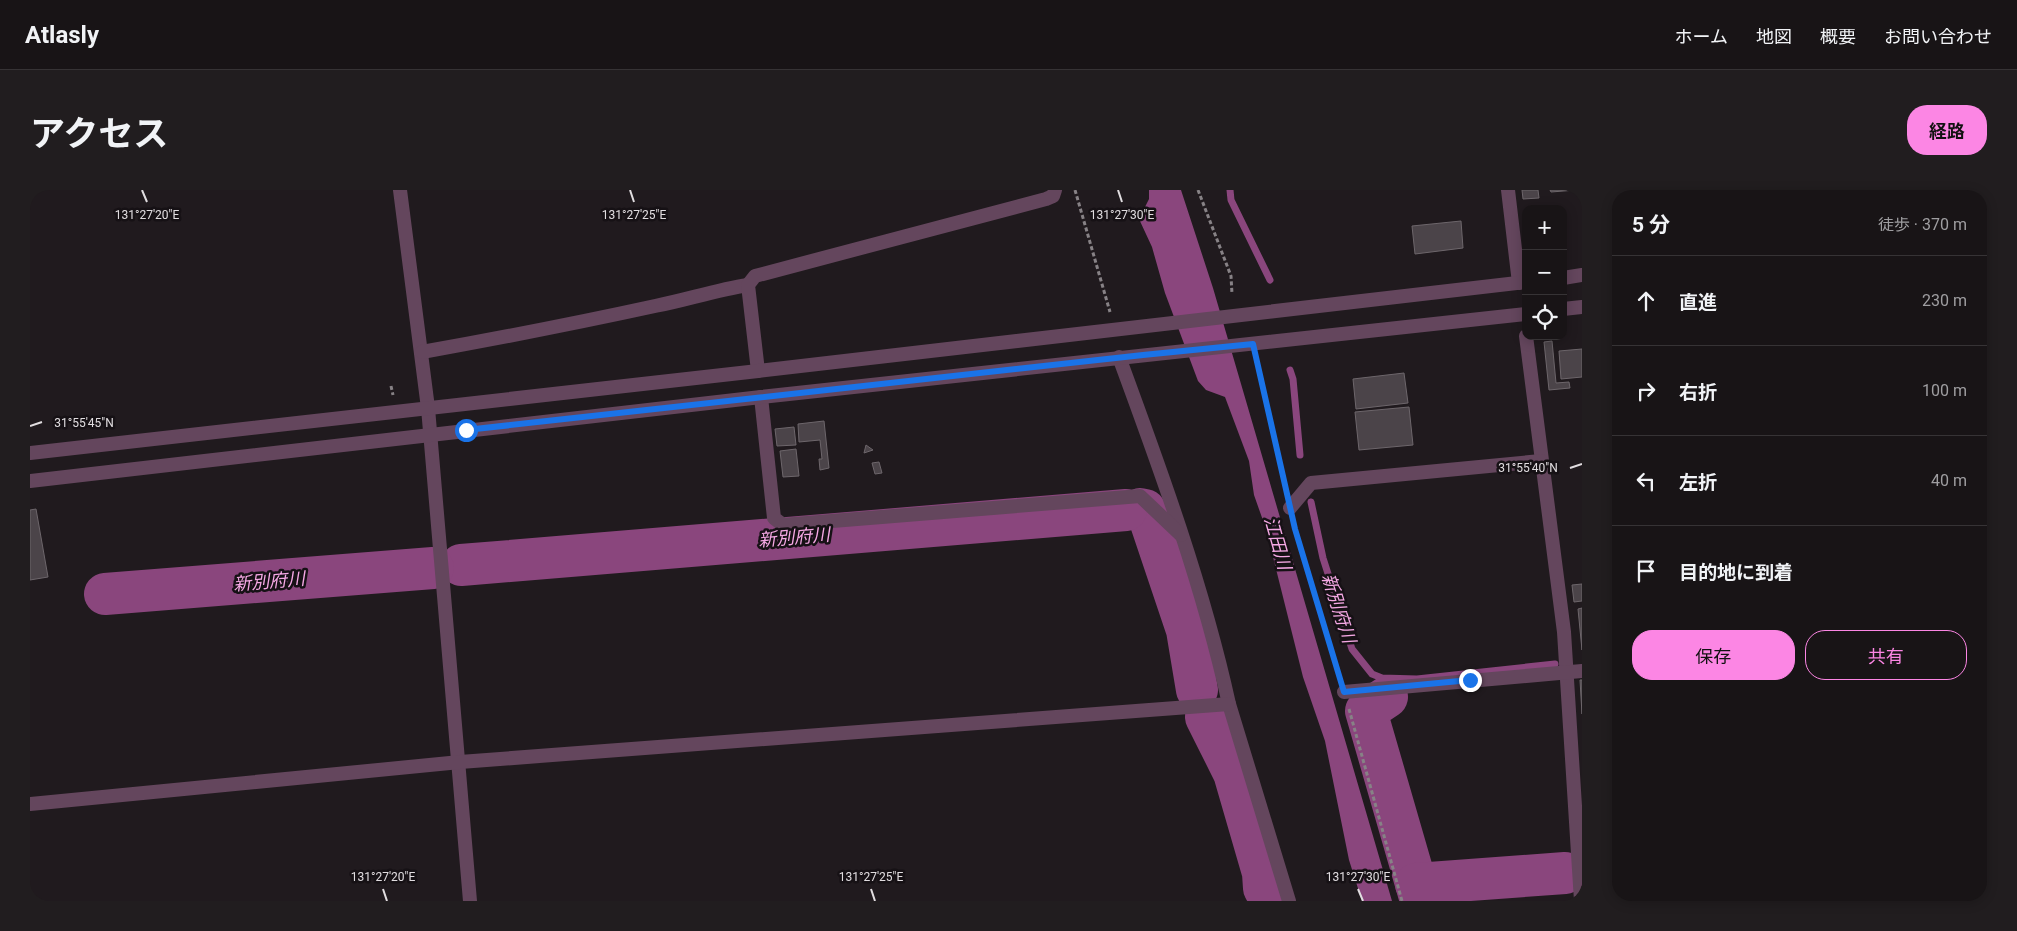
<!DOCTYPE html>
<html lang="ja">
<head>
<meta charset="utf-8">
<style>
	body { margin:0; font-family:Roboto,"Noto Sans JP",sans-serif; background:#211d1f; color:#f1f3f6 }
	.controls { position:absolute; right:15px; top:15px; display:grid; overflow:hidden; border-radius:10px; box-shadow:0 2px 12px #0003 }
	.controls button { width:45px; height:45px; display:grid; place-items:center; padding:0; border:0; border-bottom:1px solid #363335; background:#181416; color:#f1f3f6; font:25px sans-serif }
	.stop { position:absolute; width:15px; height:15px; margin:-11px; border:4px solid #1a73e8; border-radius:50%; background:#fff }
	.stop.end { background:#1a73e8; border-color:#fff; box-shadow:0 1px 5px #0008 }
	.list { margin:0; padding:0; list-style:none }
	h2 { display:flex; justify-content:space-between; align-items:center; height:65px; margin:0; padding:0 20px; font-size:21px }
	h2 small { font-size:16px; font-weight:400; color:#9f9ea1 }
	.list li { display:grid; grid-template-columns:32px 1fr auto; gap:15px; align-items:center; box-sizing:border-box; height:90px; padding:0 20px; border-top:1px solid #363335 }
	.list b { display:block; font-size:19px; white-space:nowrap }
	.list em { font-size:16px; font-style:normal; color:#9f9ea1 }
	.actions { display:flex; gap:10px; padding:15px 20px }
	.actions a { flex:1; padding:11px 0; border:1px solid #fc86e4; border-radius:20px; text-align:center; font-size:18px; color:#fc86e4 }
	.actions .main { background:#fc86e4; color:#111 }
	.icon { flex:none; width:28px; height:28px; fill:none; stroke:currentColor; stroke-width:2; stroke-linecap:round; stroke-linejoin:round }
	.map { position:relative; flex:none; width:1552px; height:711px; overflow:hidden; border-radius:20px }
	header { display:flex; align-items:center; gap:30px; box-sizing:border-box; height:70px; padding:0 25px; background:#181416; border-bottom:1px solid #363335 }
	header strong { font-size:24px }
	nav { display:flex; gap:28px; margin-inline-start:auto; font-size:18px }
	.intro { display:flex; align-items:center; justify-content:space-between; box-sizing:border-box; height:120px; padding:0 30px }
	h1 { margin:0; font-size:35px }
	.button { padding:12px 22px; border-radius:20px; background:#fc86e4; color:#111; font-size:18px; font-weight:700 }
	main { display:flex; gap:30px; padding:0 30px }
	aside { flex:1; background:#181416; border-radius:20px; box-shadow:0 2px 12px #0003 }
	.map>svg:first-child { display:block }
	.water { fill:#8a467d }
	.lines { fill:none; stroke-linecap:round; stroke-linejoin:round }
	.stream { stroke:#8a467d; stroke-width:7 }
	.river { stroke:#8a467d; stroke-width:42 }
	.building { fill:#4b4449; stroke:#6d666b }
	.path { stroke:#878286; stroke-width:3; stroke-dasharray:4 2.5; stroke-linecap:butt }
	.minor { stroke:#64465d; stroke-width:14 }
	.tertiary { stroke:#64465d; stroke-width:14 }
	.route { stroke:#1a73e8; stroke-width:6 }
	.ticks { fill:none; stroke:#e1dde0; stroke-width:2 }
	.labels { text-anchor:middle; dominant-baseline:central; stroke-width:5; stroke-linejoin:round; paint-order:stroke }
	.water-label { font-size:18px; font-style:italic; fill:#f5a8e4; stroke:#161115 }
	.ticks-label { font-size:12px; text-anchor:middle; fill:#e1dde0; stroke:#161115; stroke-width:5; stroke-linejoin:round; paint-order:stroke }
</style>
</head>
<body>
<header>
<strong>Atlasly</strong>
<nav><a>ホーム</a><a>地図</a><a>概要</a><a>お問い合わせ</a></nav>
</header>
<div class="intro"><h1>アクセス</h1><a class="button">経路</a></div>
<main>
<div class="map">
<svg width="1552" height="711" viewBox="0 0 1552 711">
	<rect width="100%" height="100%" fill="#201a1e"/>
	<path class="water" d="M1119 0H1151L1183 98 1362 711H1332L1319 670 1295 551 1273 487 1236 339 1224 305 1219 271 1195 207 1176 200 1168 191 1135 103 1122 57 1109 29 1119 9Z"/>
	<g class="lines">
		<g class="stream">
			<path d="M1200 0 1201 10 1240 90"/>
			<path d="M1260 180 1263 189 1270 265"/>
			<path d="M1281 312 1293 368 1322 459 1342 484 1352 488 1387 489 1525 474"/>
		</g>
		<g class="river">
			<path d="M1110 319 1115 320 1118 324 1157 440 1167 500"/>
			<path d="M431 375 1096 320"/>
			<path d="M75 404 403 378"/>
			<path d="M1357 507 1336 521 1391 711"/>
			<path d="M1176 527 1204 583 1233 683 1234 698 1241 711"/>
			<path d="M1386 694 1535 683"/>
		</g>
	</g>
	<g class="building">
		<path d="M1492 0H1508L1509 8 1493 9Z"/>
		<path d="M1520 0H1546L1521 2Z"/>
		<path d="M1431 31 1433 58 1385 64 1382 36Z"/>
		<path d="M1522 151 1526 193 1539 192 1540 198 1519 200 1514 152Z"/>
		<path d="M1552 159V187L1531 189 1529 161Z"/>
		<path d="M1374 183 1378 213 1326 219 1323 189Z"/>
		<path d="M1379 217 1383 255 1329 260 1325 222Z"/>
		<path d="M794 231 799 278 790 280 789 269H792L790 250 769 252 768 234Z"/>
		<path d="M764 237 766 255 747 256 745 239Z"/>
		<path d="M836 255 843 260 834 263Z"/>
		<path d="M766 259 769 286 753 287 750 261Z"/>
		<path d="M849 272 852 283 845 284 842 273Z"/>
		<path d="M6 319 18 387 0 390V320Z"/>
		<path d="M1552 394V411L1544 412 1542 395Z"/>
		<path d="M1552 418V460L1548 419Z"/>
		<path d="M1550 490H1552V524Z"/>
	</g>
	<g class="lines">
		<g class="path">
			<path d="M1045 0 1080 122"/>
			<path d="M1168 0 1201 86 1202 104"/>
			<path d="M1226 171 1255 294"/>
			<path d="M361 196 363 205"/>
			<path d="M1264 334 1309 484"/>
			<path d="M1319 519 1372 711"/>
		</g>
		<g class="minor">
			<path d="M370 0 398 218 440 711"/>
			<path d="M1478 0 1489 93"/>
			<path d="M1496 146 1534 442 1551 711"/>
			<path d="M392 162C470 148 547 133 625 116 656 110 686 100 718 95"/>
			<path d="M1089 167C1131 281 1173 396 1199 514L1259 711"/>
			<path d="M728 181 718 95 725 86 1016 9 1023 6 1025 0"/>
			<path d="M731 207 744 328 753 335 1110 306 1151 345"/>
			<path d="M1260 318 1281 293 1511 271"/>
			<path d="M1314 502 1552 481"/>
			<path d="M0 614 430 572 1199 514"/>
		</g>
		<g class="tertiary">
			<path d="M1533 88 1552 85"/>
			<path d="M1533 119 1552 117"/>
			<path d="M0 263 728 181 1496 92"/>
			<path d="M0 291 731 207 1496 124"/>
		</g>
	</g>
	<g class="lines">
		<path class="route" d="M436 240 1113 165 1223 154 1265 339 1314 502 1440 490"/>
	</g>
	<path class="ticks" d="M112 0 117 12M600 0 604 12M1088 0 1092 12M0 236 12 232M1540 278 1552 274M353 699 357 711M841 699 845 711M1328 699 1333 711"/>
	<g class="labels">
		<g class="water-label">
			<text transform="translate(764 347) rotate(-5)">新別府川</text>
			<text transform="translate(1248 353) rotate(74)">江田川</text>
			<text transform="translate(239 391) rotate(-5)">新別府川</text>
			<text transform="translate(1309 418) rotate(72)">新別府川</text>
		</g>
	</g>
	<g class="ticks-label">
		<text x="117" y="29">131°27'20"E</text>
		<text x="604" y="29">131°27'25"E</text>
		<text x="1092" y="29">131°27'30"E</text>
		<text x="54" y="237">31°55'45"N</text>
		<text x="1498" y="282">31°55'40"N</text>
		<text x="353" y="691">131°27'20"E</text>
		<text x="841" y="691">131°27'25"E</text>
		<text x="1328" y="691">131°27'30"E</text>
	</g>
</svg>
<div class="controls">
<button>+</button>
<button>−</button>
<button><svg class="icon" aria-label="locate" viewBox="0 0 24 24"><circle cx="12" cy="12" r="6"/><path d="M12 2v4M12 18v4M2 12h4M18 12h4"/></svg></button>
</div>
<div class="stop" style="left:436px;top:240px"></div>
<div class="stop end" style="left:1440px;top:490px"></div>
</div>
<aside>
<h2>5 分<small>徒歩 · 370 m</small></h2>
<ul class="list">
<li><svg class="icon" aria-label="ahead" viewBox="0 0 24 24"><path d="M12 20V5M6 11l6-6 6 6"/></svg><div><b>直進</b></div><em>230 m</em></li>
<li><svg class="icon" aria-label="right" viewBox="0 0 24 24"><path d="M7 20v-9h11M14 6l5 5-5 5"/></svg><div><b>右折</b></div><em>100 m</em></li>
<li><svg class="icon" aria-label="left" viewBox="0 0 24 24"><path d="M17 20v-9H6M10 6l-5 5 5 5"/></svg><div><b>左折</b></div><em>40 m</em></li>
<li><svg class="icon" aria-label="arrive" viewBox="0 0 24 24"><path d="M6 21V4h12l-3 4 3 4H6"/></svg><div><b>目的地に到着</b></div></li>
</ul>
<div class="actions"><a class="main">保存</a><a>共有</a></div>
</aside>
</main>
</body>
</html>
